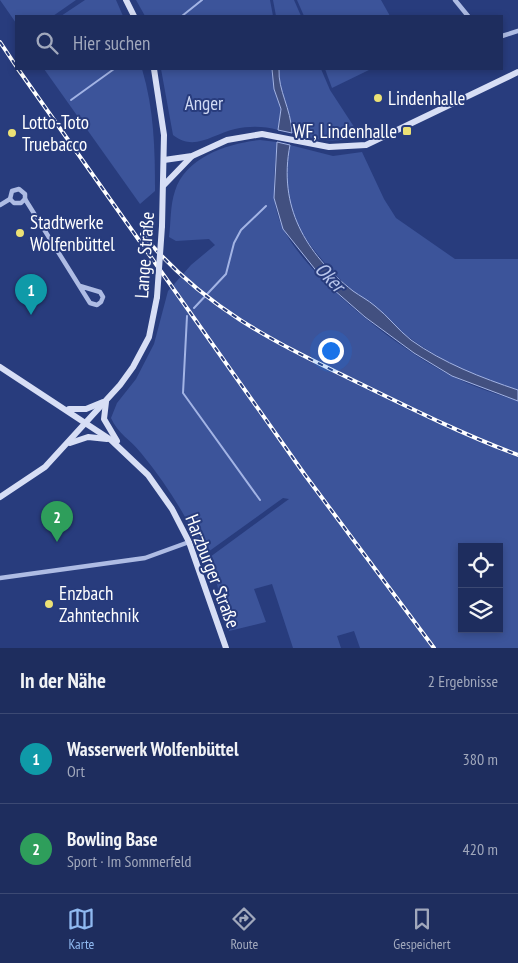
<!DOCTYPE html>
<html lang="de">
<head>
<meta charset="utf-8">
<style>
	body { margin:0; font-family:"PT Sans Narrow",sans-serif; background:#263564; color:#f1f3f6 }
	.controls { position:absolute; right:15px; bottom:15px; display:grid; overflow:hidden; border-radius:0px; box-shadow:0 2px 8px #0003 }
	.controls button { width:45px; height:45px; display:grid; place-items:center; padding:0; border:0; border-bottom:1px solid #3c4973; background:#1e2d5e; color:#f1f3f6; font:25px sans-serif }
	.you { position:absolute; left:330px; top:350px; width:18px; height:18px; margin:-12px; border:4px solid #fff; border-radius:50%; background:#1a73e8; box-shadow:0 0 0 8px #1a73e833 }
	.badge { display:grid; place-items:center; width:32px; height:32px; border-radius:50%; background:#90b9f0; color:#fff; font-size:16px; font-weight:700 }
	.pin { position:absolute; translate:-50% -41px; filter:drop-shadow(0 1px 2px #0008) }
	.pin::after { content:''; position:absolute; top:26px; width:18px; height:15px; background:inherit; clip-path:polygon(0 0,100% 0,50% 100%) }
	.list { margin:0; padding:0; list-style:none }
	h2 { display:flex; justify-content:space-between; align-items:center; height:65px; margin:0; padding:0 20px; font-size:21px }
	h2 small { font-size:16px; font-weight:400; color:#a1a8bc }
	.list li { display:grid; grid-template-columns:32px 1fr auto; gap:15px; align-items:center; box-sizing:border-box; height:90px; padding:0 20px; border-top:1px solid #3c4973 }
	.list b { display:block; font-size:19px; white-space:nowrap }
	.list p { margin:0; font-size:16px; white-space:nowrap; color:#a1a8bc }
	.list em { font-size:16px; font-style:normal; color:#a1a8bc }
	.icon { flex:none; width:28px; height:28px; fill:none; stroke:currentColor; stroke-width:2; stroke-linecap:round; stroke-linejoin:round }
	.map { position:relative; flex:none; width:518px; height:648px; overflow:hidden }
	.search { position:absolute; background:#1e2d5e; box-shadow:0 2px 8px #0003; left:15px; right:15px; top:15px; height:55px; display:flex; align-items:center; gap:12px; box-sizing:border-box; padding:0 18px; border-radius:0px; color:#a1a8bc; font-size:19px }
	.sheet { height:245px; background:#1e2d5e }
	nav { display:flex; justify-content:space-around; align-items:center; box-sizing:border-box; height:70px; border-top:1px solid #3c4973; background:#1e2d5e; font-size:14px; color:#a1a8bc }
	nav a { display:grid; justify-items:center; gap:2px }
	nav .on { color:#90b9f0 }
	.map>svg:first-child { display:block }
	.green { fill:#3c549a; fill-rule:evenodd }
	.water { fill:#425080; stroke:#a3b4e5 }
	.lines { fill:none; stroke-linecap:round; stroke-linejoin:round }
	.stream { stroke:#a3b4e5; stroke-width:2 }
	.street { stroke:#aebce4; stroke-width:4.5 }
	.secondary { stroke:#d7def5; stroke-width:6 }
	.rail-casing { stroke:#fff; stroke-width:4 }
	.rail { stroke:#283c7d; stroke-width:2; stroke-dasharray:5.5; stroke-linecap:butt }
	.secondary-bridge { stroke:#d7def5; stroke-width:6 }
	.poi-dot { fill:#ece175; stroke:#283c7d; stroke-width:2 }
	.labels { text-anchor:middle; dominant-baseline:central; stroke-width:4; stroke-linejoin:round; paint-order:stroke }
	.poi-label { font-size:19px; fill:#fff; stroke:#283c7d; text-anchor:start }
	.park-label { font-size:19px; fill:#d1daf4; stroke:#283c7d }
	.street-label { font-size:19px; fill:#fff; stroke:#283c7d }
	.water-label { font-size:20px; font-style:italic; fill:#b9c6ec; stroke:#283c7d }
</style>
</head>
<body>
<div class="map">
<svg width="518" height="648" viewBox="0 0 518 648">
	<rect width="100%" height="100%" fill="#283c7d"/>
	<g class="green">
		<path d="M0 0H76L53 16H16V23Z"/>
		<path d="M85 0H116L123 16H61Z"/>
		<path d="M136 0H270L273 16H145Z"/>
		<path d="M273 0H294L301 16H276Z"/>
		<path d="M297 0H381L390 16H304Z"/>
		<path d="M44 69H142C154 109 155 149 155 191L140 204Z"/>
		<path d="M161 69H273L274 89 281 109 278 130C264 126 249 126 235 129 213 134 194 152 173 135Z"/>
		<path d="M279 69H321L330 90 360 136C332 144 319 140 292 133 291 108 278 91 279 69Z"/>
		<path d="M325 69H371L332 88Z"/>
		<path d="M260 140 277 142C275 171 269 201 283 228 308 279 403 353 454 377 474 387 496 394 518 401V648H360L354 631 337 636 341 648H293L272 584 254 589 266 622 229 631 210 557 289 499 283 498 208 552 203 551C186 516 166 483 141 453 132 441 117 433 111 418L117 403 136 379 154 344 168 291 191 265 215 245 209 239 176 241 169 237C171 223 170 205 175 191 185 157 229 143 260 140ZM462 547H499V629H462Z"/>
		<path d="M290 145 333 156 362 152 384 199 396 218 455 259H518V390C493 382 467 372 444 360 396 333 312 265 292 213 284 191 286 168 290 145Z"/>
	</g>
	<g class="water">
		<path d="M272 69H279C278 91 291 108 292 133L278 130 281 109 274 89Z"/>
		<path d="M277 142 290 145C278 206 305 253 353 291 360 296 368 300 375 306 388 316 398 330 411 340 443 363 482 378 518 390V401L452 376 414 353 365 317 326 283 283 229 274 198Z"/>
	</g>
	<g class="lines">
		<g class="stream">
			<path d="M182 16 202 0"/>
			<path d="M71 100 114 69"/>
			<path d="M194 308 226 274 234 243 241 230 266 206"/>
			<path d="M187 316 183 393 260 500"/>
		</g>
		<g class="street">
			<path d="M455 0 468 16"/>
			<path d="M502 36 518 31"/>
			<path d="M10 199 12 191 19 189 25 194V199"/>
			<path d="M0 205 10 199 14 203H21L25 199 90 303 97 305 101 302 103 297 100 292 80 286"/>
			<path d="M0 578 145 558 189 542"/>
		</g>
		<g class="secondary">
			<path d="M126 0 134 16"/>
			<path d="M154 69 164 135 162 226"/>
			<path d="M164 160 192 156 227 140 262 134 329 147 366 145 518 72"/>
			<path d="M164 185 191 157"/>
			<path d="M0 367 111 440 148 475 172 509 189 542 226 648"/>
			<path d="M106 402 104 419 117 441"/>
			<path d="M69 409H86L103 402"/>
			<path d="M70 443 88 437 107 439"/>
			<path d="M0 497 45 467 120 385 133 367 149 337 157 297"/>
		</g>
		<g class="rail-casing">
			<g id="rail">
				<path d="M0 42 16 66"/>
				<path d="M18 69 305 475 434 648"/>
				<path d="M142 234C207 312 281 345 369 388 418 412 467 436 518 455"/>
			</g>
		</g>
		<use href="#rail" class="rail"/>
		<path class="secondary-bridge" d="M157 297 162 226"/>
	</g>
	<g class="poi-dot">
		<circle cx="378" cy="98" r="5"/>
		<rect x="402" y="126" width="10" height="10" rx="2.5"/>
		<circle cx="12" cy="133" r="5"/>
		<circle cx="20" cy="233" r="5"/>
		<circle cx="49" cy="604" r="5"/>
	</g>
	<g class="labels">
		<g class="poi-label">
			<text x="388" y="98">Lindenhalle</text>
			<text x="22" y="122">Lotto-Toto<tspan x="22" dy="22">Truebacco</tspan></text>
			<text x="397" y="131" text-anchor="end">WF, Lindenhalle</text>
			<text x="30" y="222">Stadtwerke<tspan x="30" dy="22">Wolfenbüttel</tspan></text>
			<text x="59" y="593">Enzbach<tspan x="59" dy="22">Zahntechnik</tspan></text>
		</g>
		<g class="park-label">
			<text x="204" y="103">Anger</text>
		</g>
		<g class="street-label">
			<text transform="translate(144 255) rotate(-86)">Lange Straße</text>
			<text transform="translate(213 571) rotate(69)">Harzburger Straße</text>
		</g>
		<g class="water-label">
			<text transform="translate(330 277) rotate(46)">Oker</text>
		</g>
	</g>
</svg>
<div class="controls">
<button><svg class="icon" aria-label="locate" viewBox="0 0 24 24"><circle cx="12" cy="12" r="6"/><path d="M12 2v4M12 18v4M2 12h4M18 12h4"/></svg></button>
<button><svg class="icon" aria-label="layers" viewBox="0 0 24 24"><path d="M12 4l9 5-9 5-9-5zM3 14l9 5 9-5"/></svg></button>
</div>
<div class="you"></div>
<div class="pin badge" style="left:31px;top:315px;background:#0f9aa8">1</div>
<div class="pin badge" style="left:57px;top:542px;background:#2e9e5b">2</div>
<div class="search"><svg class="icon" aria-label="search" viewBox="0 0 24 24"><circle cx="10" cy="10" r="6"/><path d="M15 15l6 6"/></svg>Hier suchen</div>
</div>
<section class="sheet">
<h2>In der Nähe<small>2 Ergebnisse</small></h2>
<ul class="list">
<li><span class="badge" style="background:#0f9aa8">1</span><div><b>Wasserwerk Wolfenbüttel</b><p>Ort</p></div><em>380 m</em></li>
<li><span class="badge" style="background:#2e9e5b">2</span><div><b>Bowling Base</b><p>Sport · Im Sommerfeld</p></div><em>420 m</em></li>
</ul>
</section>
<nav>
<a class="on"><svg class="icon" aria-label="map" viewBox="0 0 24 24"><path d="M3 6l6-2 6 2 6-2v14l-6 2-6-2-6 2zM9 4v14M15 6v14"/></svg>Karte</a>
<a><svg class="icon" aria-label="directions" viewBox="0 0 24 24"><path d="M12 3l9 9-9 9-9-9zM9 14v-3h6M13 9l2 2-2 2"/></svg>Route</a>
<a><svg class="icon" aria-label="saved" viewBox="0 0 24 24"><path d="M7 4h10v16l-5-4-5 4z"/></svg>Gespeichert</a>
</nav>
</body>
</html>
